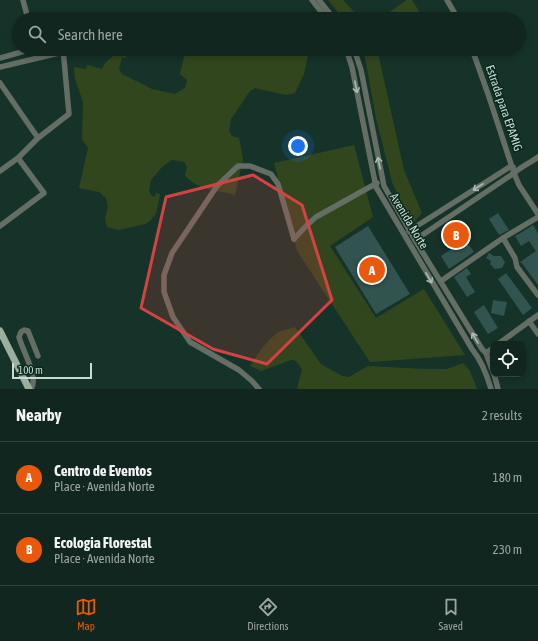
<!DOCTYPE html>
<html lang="en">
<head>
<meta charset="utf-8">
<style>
	body { margin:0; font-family:"Asap Condensed",sans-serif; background:#1e322b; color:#f1f3f6 }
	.controls { position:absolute; right:12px; bottom:12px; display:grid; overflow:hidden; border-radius:8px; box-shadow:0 2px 6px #0003 }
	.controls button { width:36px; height:36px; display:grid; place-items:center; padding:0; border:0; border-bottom:1px solid #30433c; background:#10261e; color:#f1f3f6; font:20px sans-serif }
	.scale { position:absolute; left:12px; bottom:10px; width:80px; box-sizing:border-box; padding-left:4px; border:2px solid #cadbd3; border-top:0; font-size:11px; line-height:14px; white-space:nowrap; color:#cadbd3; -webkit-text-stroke:3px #0a291e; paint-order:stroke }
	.you { position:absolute; left:298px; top:146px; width:14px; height:14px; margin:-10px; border:3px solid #fff; border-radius:50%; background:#1a73e8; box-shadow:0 0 0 6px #1a73e833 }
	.badge { display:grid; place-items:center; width:26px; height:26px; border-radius:50%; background:#ea580c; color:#fff; font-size:13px; font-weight:700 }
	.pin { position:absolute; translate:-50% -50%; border:2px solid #fff; box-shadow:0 1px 4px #0006 }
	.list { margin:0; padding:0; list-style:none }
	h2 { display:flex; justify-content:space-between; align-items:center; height:52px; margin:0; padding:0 16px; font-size:17px }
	h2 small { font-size:13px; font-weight:400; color:#9ca5a4 }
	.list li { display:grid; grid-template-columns:26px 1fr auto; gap:12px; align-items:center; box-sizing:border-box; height:72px; padding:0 16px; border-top:1px solid #30433c }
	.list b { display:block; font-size:15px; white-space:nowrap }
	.list p { margin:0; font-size:13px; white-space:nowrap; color:#9ca5a4 }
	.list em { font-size:13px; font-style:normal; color:#9ca5a4 }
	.icon { flex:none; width:22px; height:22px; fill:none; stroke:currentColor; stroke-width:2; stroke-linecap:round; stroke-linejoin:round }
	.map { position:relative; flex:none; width:538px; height:389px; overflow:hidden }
	.search { position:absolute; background:#10261e; box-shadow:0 2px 6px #0003; left:12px; right:12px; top:12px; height:44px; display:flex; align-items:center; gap:10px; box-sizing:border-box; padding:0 14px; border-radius:22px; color:#9ca5a4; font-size:15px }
	.sheet { height:196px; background:#10261e }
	nav { display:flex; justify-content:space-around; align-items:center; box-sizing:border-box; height:56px; border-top:1px solid #30433c; background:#10261e; font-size:11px; color:#9ca5a4 }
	nav a { display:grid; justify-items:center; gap:2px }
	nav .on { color:#ea580c }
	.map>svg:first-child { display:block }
	.green { fill:#32461e }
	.building { fill:#315450 }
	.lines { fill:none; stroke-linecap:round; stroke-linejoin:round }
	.minor { stroke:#646e65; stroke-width:5.5 }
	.major { stroke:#9aaf9d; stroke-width:7 }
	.oneway { stroke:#abbab2 }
	.marked { fill:#d44342; fill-opacity:0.2; stroke:#d44342; stroke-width:3; stroke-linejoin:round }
	.labels { text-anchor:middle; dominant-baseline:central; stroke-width:3; stroke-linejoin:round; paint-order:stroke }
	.street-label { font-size:12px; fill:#cadbd3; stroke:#0a291e }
</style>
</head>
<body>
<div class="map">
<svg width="538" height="389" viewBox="0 0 538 389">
	<rect width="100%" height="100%" fill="#153328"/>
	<g class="green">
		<path d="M328 0H343L361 19H344Z"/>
		<path d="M407 0H412L424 19H379Z"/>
		<path d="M186 49H320L308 55 304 74 295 93 286 95 255 88 250 91 231 119 229 131 232 136 239 138 243 159 235 195C220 191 194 189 185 175L187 167 184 162 172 160 163 166 151 180 149 191 152 196 155 197 156 193 160 194 156 214 150 221 145 224 119 230 107 227 105 218 108 207 106 198 99 192 79 188 88 148 82 139 83 102 75 79 74 67 86 69 87 65 102 69C104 62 113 56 119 52L127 54 126 58 122 57 119 69 122 74 152 89 175 94 185 88 187 80 180 74Z"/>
		<path d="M362 49H385L378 53 404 170 422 213 412 224 392 182 376 118 364 52Z"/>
		<path d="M354 145 373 217 330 246 376 318 424 289 465 355 370 362 297 251 274 163Z"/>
		<path d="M295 327 321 364 342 376 349 377 368 366 425 369H447L463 363 470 371 477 389H297L302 370C299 365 298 360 291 360L261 371 250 366C257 355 266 341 277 333 282 330 290 329 295 327Z"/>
	</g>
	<g class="building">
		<path d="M498 213 509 230 499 235 489 219Z"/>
		<path d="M452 220 474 252 449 269 441 256 457 245 444 226Z"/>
		<path d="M533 225 538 233V285L522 263H521L520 262 536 251 529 241 521 246 515 236 519 234Z"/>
		<path d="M368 226 410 294 376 314 335 247Z"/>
		<path d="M489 253 494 256H501L505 262 502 268 495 269 490 264 491 261 486 258Z"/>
		<path d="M467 268 471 274 466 277 475 292 467 297 454 277Z"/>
		<path d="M506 273 532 308 523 315 498 279Z"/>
		<path d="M493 300 507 302 504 316 491 313Z"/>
		<path d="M484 305 498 328 488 334 474 312Z"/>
	</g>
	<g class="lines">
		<g class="minor">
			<path d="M23 0 28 19"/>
			<path d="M312 0 327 19"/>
			<path d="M319 0 334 19"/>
			<path d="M447 0 458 19"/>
			<path d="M346 49 352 67 376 187 472 349C481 360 487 375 491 389"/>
			<path d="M354 49 361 70 376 146 384 186 415 240 482 349 486 353 493 372"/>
			<path d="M472 49 488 94 514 173 519 185 538 214"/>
			<path d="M0 58 32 49"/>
			<path d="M0 67 63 52"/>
			<path d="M0 83 38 138"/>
			<path d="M0 171 18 158 38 138 69 114 63 49"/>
			<path d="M538 217 503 238 515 258 517 267 538 295"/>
			<path d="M0 226 44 193 18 158"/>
			<path d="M409 231 511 166 513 167"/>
			<path d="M294 239 307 225 316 217 377 183"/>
			<path d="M415 240 514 173C521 167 530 163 538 157"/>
			<path d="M441 281 503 238"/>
			<path d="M529 321 538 334"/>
			<path d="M498 344 538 315"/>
			<path d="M486 353 493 348"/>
			<path d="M494 374 498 389"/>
			<path d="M31 389C32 387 33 385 33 383 35 371 22 349 19 337L21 332 24 330 28 331 38 356"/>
			<path d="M259 389 252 381 239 370 190 342 173 317 164 292V275L172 253 217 186 238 166H250L271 174 278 184 294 239"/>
		</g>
		<path class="major" d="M0 331 29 389"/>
	</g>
	<defs><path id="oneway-shaft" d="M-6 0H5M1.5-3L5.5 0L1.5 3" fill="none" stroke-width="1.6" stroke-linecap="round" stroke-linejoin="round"/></defs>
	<g class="oneway">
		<use href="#oneway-shaft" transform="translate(356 87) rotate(79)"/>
		<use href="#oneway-shaft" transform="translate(379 163) rotate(-102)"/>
		<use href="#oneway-shaft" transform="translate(478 187) rotate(147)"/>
		<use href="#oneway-shaft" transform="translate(429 278) rotate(60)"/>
		<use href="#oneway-shaft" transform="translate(475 338) rotate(-121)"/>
	</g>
	<path class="marked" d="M253 175 302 205 332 300 267 364 213 349 141 308 166 197Z"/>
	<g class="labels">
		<g class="street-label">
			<text transform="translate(504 108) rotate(71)">Estrada para EPAMIG</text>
			<text transform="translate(409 221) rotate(59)">Avenida Norte</text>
		</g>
	</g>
</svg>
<div class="controls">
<button><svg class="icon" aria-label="locate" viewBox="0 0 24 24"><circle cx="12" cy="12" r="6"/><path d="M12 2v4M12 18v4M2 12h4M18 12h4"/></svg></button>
</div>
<div class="scale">100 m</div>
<div class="you"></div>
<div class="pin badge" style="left:372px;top:270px">A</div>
<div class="pin badge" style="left:456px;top:235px">B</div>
<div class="search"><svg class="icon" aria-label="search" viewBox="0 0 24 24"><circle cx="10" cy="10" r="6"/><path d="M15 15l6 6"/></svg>Search here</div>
</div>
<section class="sheet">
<h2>Nearby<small>2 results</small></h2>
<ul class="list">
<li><span class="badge">A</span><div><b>Centro de Eventos</b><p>Place · Avenida Norte</p></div><em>180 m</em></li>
<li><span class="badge">B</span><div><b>Ecologia Florestal</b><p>Place · Avenida Norte</p></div><em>230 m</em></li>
</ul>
</section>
<nav>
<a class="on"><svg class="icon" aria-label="map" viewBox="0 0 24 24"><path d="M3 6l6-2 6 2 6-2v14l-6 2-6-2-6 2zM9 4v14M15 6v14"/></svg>Map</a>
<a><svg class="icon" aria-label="directions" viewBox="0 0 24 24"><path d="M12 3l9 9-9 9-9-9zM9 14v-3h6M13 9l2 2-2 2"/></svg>Directions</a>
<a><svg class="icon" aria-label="saved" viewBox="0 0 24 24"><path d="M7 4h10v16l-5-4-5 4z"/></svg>Saved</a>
</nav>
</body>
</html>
